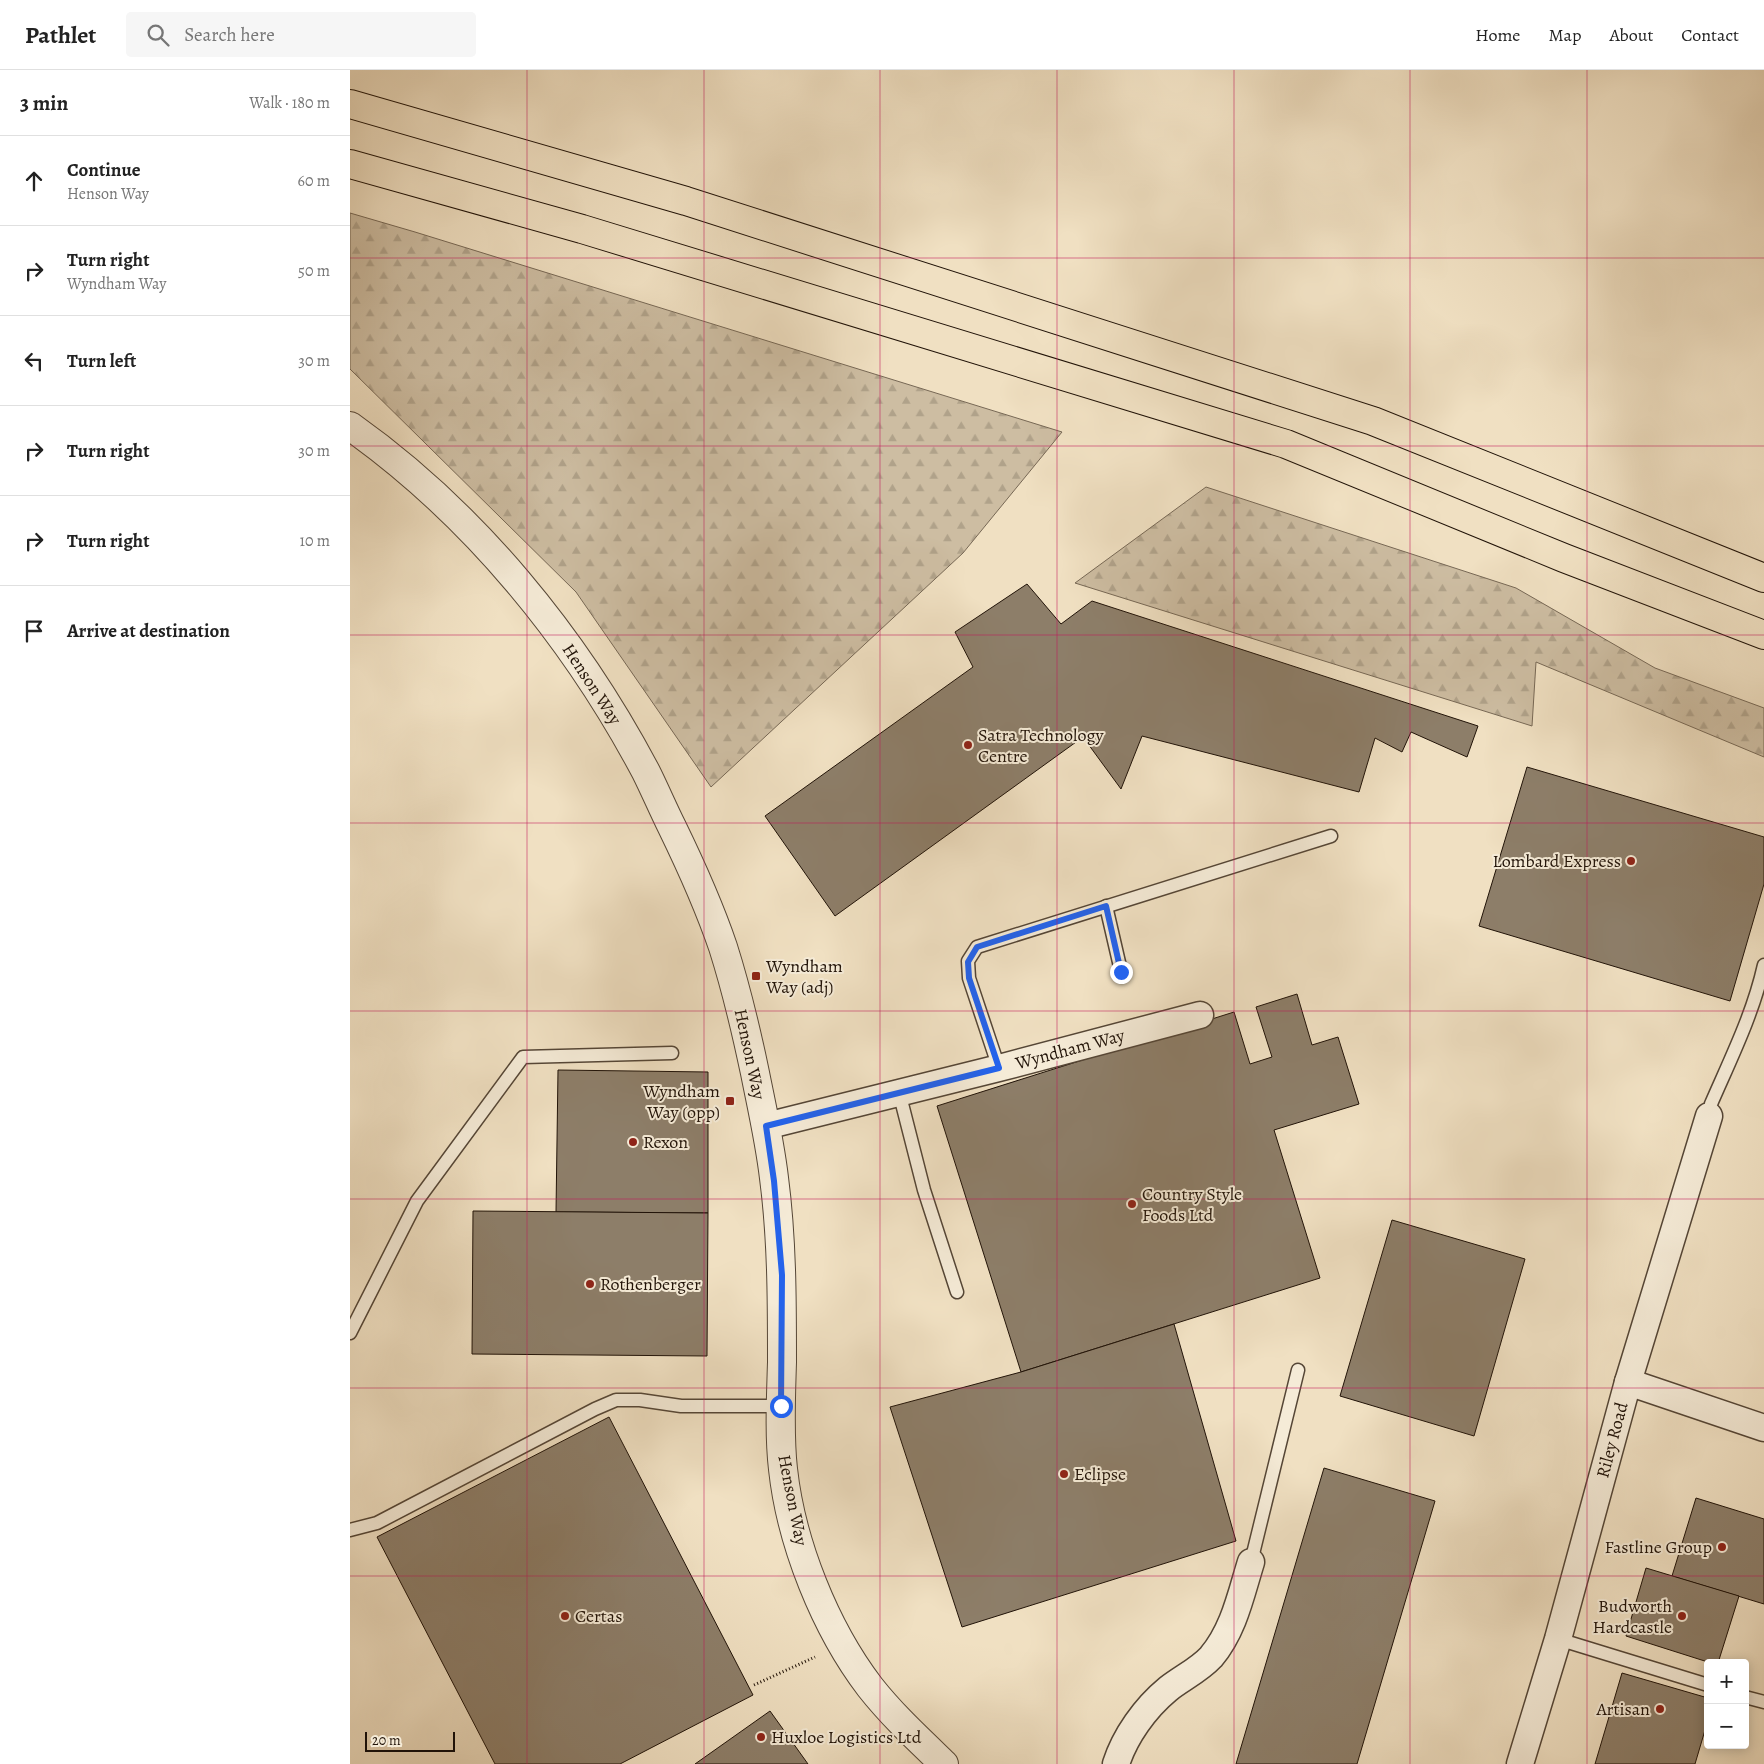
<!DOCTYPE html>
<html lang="en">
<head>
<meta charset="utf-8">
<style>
	body { margin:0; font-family:Alegreya,serif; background:#f6f6f6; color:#222 }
	.controls { position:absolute; right:15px; bottom:15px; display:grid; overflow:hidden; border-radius:5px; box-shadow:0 2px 12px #0003 }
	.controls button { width:45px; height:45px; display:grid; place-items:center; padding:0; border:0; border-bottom:1px solid #e0e0e0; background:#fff; color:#222; font:25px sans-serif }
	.scale { position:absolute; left:15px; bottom:12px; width:90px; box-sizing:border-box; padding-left:5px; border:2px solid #211308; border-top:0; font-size:14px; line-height:18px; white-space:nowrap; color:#211308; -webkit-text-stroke:4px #f5ebd7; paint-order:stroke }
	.stop { position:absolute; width:15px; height:15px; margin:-11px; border:4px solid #2563eb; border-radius:50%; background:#fff }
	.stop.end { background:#2563eb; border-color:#fff; box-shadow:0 1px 5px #0008 }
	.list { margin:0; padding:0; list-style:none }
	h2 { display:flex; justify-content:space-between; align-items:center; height:65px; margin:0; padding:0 20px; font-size:21px }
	h2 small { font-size:16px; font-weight:400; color:#767676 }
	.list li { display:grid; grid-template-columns:32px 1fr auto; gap:15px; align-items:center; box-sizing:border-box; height:90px; padding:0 20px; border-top:1px solid #e0e0e0 }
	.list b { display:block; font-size:19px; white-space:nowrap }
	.list p { margin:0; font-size:16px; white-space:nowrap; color:#767676 }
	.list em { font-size:16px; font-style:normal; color:#767676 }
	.icon { flex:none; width:28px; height:28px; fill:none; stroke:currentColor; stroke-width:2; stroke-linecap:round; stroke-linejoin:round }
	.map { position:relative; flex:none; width:1414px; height:1694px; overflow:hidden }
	header { display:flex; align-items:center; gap:30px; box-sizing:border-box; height:70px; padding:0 25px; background:#fff; border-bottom:1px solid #e0e0e0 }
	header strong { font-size:24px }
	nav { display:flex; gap:28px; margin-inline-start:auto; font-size:18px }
	.search { width:350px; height:45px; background:#f6f6f6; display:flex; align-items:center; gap:12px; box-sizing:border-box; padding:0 18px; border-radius:5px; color:#767676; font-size:19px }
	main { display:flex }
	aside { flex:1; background:#fff }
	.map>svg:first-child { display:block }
	.forest { fill:url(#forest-firs); stroke:#776855 }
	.building { fill:#8d7e69; stroke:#211308 }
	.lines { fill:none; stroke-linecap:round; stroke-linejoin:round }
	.service-casing { stroke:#554636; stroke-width:15 }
	.minor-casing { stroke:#554636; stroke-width:29 }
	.tertiary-casing { stroke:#554636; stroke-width:30 }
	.trunk-casing { stroke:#211308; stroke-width:30 }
	.path { stroke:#211308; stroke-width:3; stroke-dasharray:1 2.5; stroke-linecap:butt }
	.service { stroke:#f5ebd7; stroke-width:12 }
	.minor { stroke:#f5ebd7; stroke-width:26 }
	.tertiary { stroke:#f5ebd7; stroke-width:28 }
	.trunk { stroke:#f0e0c2; stroke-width:28 }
	.route { stroke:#2563eb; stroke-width:6 }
	.grid { fill:none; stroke:#c2185b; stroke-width:1; stroke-opacity:0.55 }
	.poi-dot { fill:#8f2418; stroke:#f5ebd7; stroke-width:2 }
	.labels { text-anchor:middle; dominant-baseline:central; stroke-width:4; stroke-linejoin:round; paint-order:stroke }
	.street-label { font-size:18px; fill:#211308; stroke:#f5ebd7 }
	.poi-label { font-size:18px; fill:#211308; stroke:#f5ebd7; text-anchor:start }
</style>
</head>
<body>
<header>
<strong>Pathlet</strong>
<div class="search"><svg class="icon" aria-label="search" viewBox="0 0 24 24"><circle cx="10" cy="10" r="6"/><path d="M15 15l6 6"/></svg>Search here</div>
<nav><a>Home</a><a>Map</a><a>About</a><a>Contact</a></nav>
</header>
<main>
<aside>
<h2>3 min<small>Walk · 180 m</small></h2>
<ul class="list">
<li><svg class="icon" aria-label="ahead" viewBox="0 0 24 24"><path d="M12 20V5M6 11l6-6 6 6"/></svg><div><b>Continue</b><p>Henson Way</p></div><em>60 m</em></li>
<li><svg class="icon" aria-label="right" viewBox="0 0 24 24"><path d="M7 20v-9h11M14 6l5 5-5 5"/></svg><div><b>Turn right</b><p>Wyndham Way</p></div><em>50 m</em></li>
<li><svg class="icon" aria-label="left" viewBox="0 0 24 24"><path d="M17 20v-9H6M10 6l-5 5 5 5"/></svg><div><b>Turn left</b></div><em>30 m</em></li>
<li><svg class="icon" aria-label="right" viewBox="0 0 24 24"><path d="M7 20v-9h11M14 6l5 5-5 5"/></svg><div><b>Turn right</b></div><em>30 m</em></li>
<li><svg class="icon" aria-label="right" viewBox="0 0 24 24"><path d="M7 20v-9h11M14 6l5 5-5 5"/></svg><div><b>Turn right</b></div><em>10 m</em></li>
<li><svg class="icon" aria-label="arrive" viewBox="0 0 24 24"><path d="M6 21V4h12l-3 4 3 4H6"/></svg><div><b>Arrive at destination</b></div></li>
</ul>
</aside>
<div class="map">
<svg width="1414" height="1694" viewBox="0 0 1414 1694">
	<defs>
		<pattern id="forest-firs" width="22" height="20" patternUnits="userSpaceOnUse" patternTransform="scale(1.25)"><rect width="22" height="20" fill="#cdbda2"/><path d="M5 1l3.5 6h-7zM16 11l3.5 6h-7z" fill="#b0a28a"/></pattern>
	</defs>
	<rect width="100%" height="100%" fill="#f0e0c2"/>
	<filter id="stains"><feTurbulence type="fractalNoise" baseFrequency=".004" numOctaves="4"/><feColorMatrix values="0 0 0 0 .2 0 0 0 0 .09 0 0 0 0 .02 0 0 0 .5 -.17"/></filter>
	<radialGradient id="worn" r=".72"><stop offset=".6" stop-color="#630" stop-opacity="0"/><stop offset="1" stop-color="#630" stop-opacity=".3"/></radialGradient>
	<g class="forest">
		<path d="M0 143 65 162 712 362 613 483 361 717 226 522 0 299Z"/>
		<path d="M856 417 1166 518 1305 598 1414 638V687L1186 592 1182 656 725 513Z"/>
	</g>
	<g class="building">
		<path d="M677 514 711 554 742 531 1128 656 1117 687 1061 662 1052 682 1025 668 1009 722 792 666 771 719 733 667 485 846 415 746 623 597 605 562Z"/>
		<path d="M1177 697 1414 767V814L1380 931 1129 856Z"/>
		<path d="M947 924 962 975 988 967 1009 1034 924 1060 970 1208 671 1302 587 1036 884 942 900 994 922 987 906 937Z"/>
		<path d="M208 1000 358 1002V1143L206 1142Z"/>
		<path d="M123 1141 358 1143 357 1286 122 1284Z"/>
		<path d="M1042 1150 1175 1189 1124 1366 990 1326Z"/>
		<path d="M824 1254 886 1471 612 1557 540 1337 671 1302Z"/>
		<path d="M259 1347 403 1625 270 1694H145L27 1467Z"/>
		<path d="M974 1398 1085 1431 1007 1694H886Z"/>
		<path d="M1346 1428 1414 1449V1534L1322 1506Z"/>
		<path d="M1296 1498 1389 1526 1368 1593H1361L1276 1566Z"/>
		<path d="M1272 1603 1358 1628V1650L1345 1694H1245Z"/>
		<path d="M420 1641 458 1694H345Z"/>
	</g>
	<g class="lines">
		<g class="service-casing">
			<g id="service">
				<path d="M756 836 771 901"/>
				<path d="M649 998 619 908 618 891 627 877 981 766"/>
				<path d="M549 1022 574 1120 607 1222"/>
				<path d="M1359 1046 1361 1034C1381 988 1403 944 1414 895"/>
				<path d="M0 1263 67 1131 173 987 322 983"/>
				<path d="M0 1460 27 1453 245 1339 266 1330H290L331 1336H431"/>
				<path d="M901 1492 948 1300"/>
				<path d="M1208 1569 1358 1615"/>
				<path d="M1395 1627 1414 1632"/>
			</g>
		</g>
		<g class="minor-casing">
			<g id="minor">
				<path d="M416 1056 649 998 850 945"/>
				<path d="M1278 1312 1414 1358"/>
				<path d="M766 1694C775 1666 795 1638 818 1619 832 1608 849 1600 861 1587 884 1560 891 1524 901 1492"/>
				<path d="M1170 1694 1208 1569 1278 1312 1359 1046"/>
			</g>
		</g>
		<g class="tertiary-casing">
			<path id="tertiary" d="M0 356C124 444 225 568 296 702 305 720 313 739 322 757 341 796 359 836 373 877 386 918 396 960 405 1003 412 1038 420 1073 424 1108 432 1169 432 1230 432 1292 431 1326 429 1365 433 1399 441 1473 475 1558 520 1617 542 1645 568 1669 594 1694"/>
		</g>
		<g class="trunk-casing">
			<g id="trunk">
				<path d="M0 34 336 131 1023 351 1414 508"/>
				<path d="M0 94 232 159 936 374 1214 488 1414 565"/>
			</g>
		</g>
		<path class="path" d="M404 1615 465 1587"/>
		<use href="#service" class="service"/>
		<use href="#minor" class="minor"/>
		<use href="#tertiary" class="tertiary"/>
		<use href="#trunk" class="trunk"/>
	</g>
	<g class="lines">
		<path class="route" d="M431 1336 432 1205 424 1111 416 1056 649 998 619 908 618 892 627 877 756 836 771 902"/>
	</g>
	<path class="grid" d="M177 0V1694M354 0V1694M530 0V1694M707 0V1694M884 0V1694M1060 0V1694M1237 0V1694M0 188H1414M0 376H1414M0 565H1414M0 753H1414M0 941H1414M0 1129H1414M0 1318H1414M0 1506H1414"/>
	<g class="poi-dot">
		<circle cx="618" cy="675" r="5"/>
		<circle cx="1281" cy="791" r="5"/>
		<rect x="401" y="901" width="10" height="10" rx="2.5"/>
		<rect x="375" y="1026" width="10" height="10" rx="2.5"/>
		<circle cx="283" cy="1072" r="5"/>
		<circle cx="782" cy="1134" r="5"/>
		<circle cx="240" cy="1214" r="5"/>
		<circle cx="714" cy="1404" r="5"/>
		<circle cx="1372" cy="1477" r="5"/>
		<circle cx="215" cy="1546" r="5"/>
		<circle cx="1332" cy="1546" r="5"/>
		<circle cx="1310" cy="1639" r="5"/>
		<circle cx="411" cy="1667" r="5"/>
	</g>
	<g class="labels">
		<g class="street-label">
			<text transform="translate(242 614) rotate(57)">Henson Way</text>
			<text transform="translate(720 979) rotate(-15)">Wyndham Way</text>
			<text transform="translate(400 984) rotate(78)">Henson Way</text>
			<text transform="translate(1262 1370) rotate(-75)">Riley Road</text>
			<text transform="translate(443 1430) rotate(79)">Henson Way</text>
		</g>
		<g class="poi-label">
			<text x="628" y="665">Satra Technology<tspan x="628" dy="21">Centre</tspan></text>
			<text x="1271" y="791" text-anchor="end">Lombard Express</text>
			<text x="416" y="896">Wyndham<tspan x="416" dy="21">Way (adj)</tspan></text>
			<text x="370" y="1021" text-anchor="end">Wyndham<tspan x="370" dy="21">Way (opp)</tspan></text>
			<text x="293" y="1072">Rexon</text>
			<text x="792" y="1124">Country Style<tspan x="792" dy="21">Foods Ltd</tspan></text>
			<text x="250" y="1214">Rothenberger</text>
			<text x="724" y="1404">Eclipse</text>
			<text x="1362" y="1477" text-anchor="end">Fastline Group</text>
			<text x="1322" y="1536" text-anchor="end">Budworth<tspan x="1322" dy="21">Hardcastle</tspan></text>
			<text x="225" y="1546">Certas</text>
			<text x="1300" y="1639" text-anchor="end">Artisan</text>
			<text x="421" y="1667">Huxloe Logistics Ltd</text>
		</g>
	</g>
	<rect width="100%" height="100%" filter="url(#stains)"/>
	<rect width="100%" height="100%" fill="url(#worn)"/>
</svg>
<div class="controls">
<button>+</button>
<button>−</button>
</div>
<div class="scale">20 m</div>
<div class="stop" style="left:431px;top:1336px"></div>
<div class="stop end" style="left:771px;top:902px"></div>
</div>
</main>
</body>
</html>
